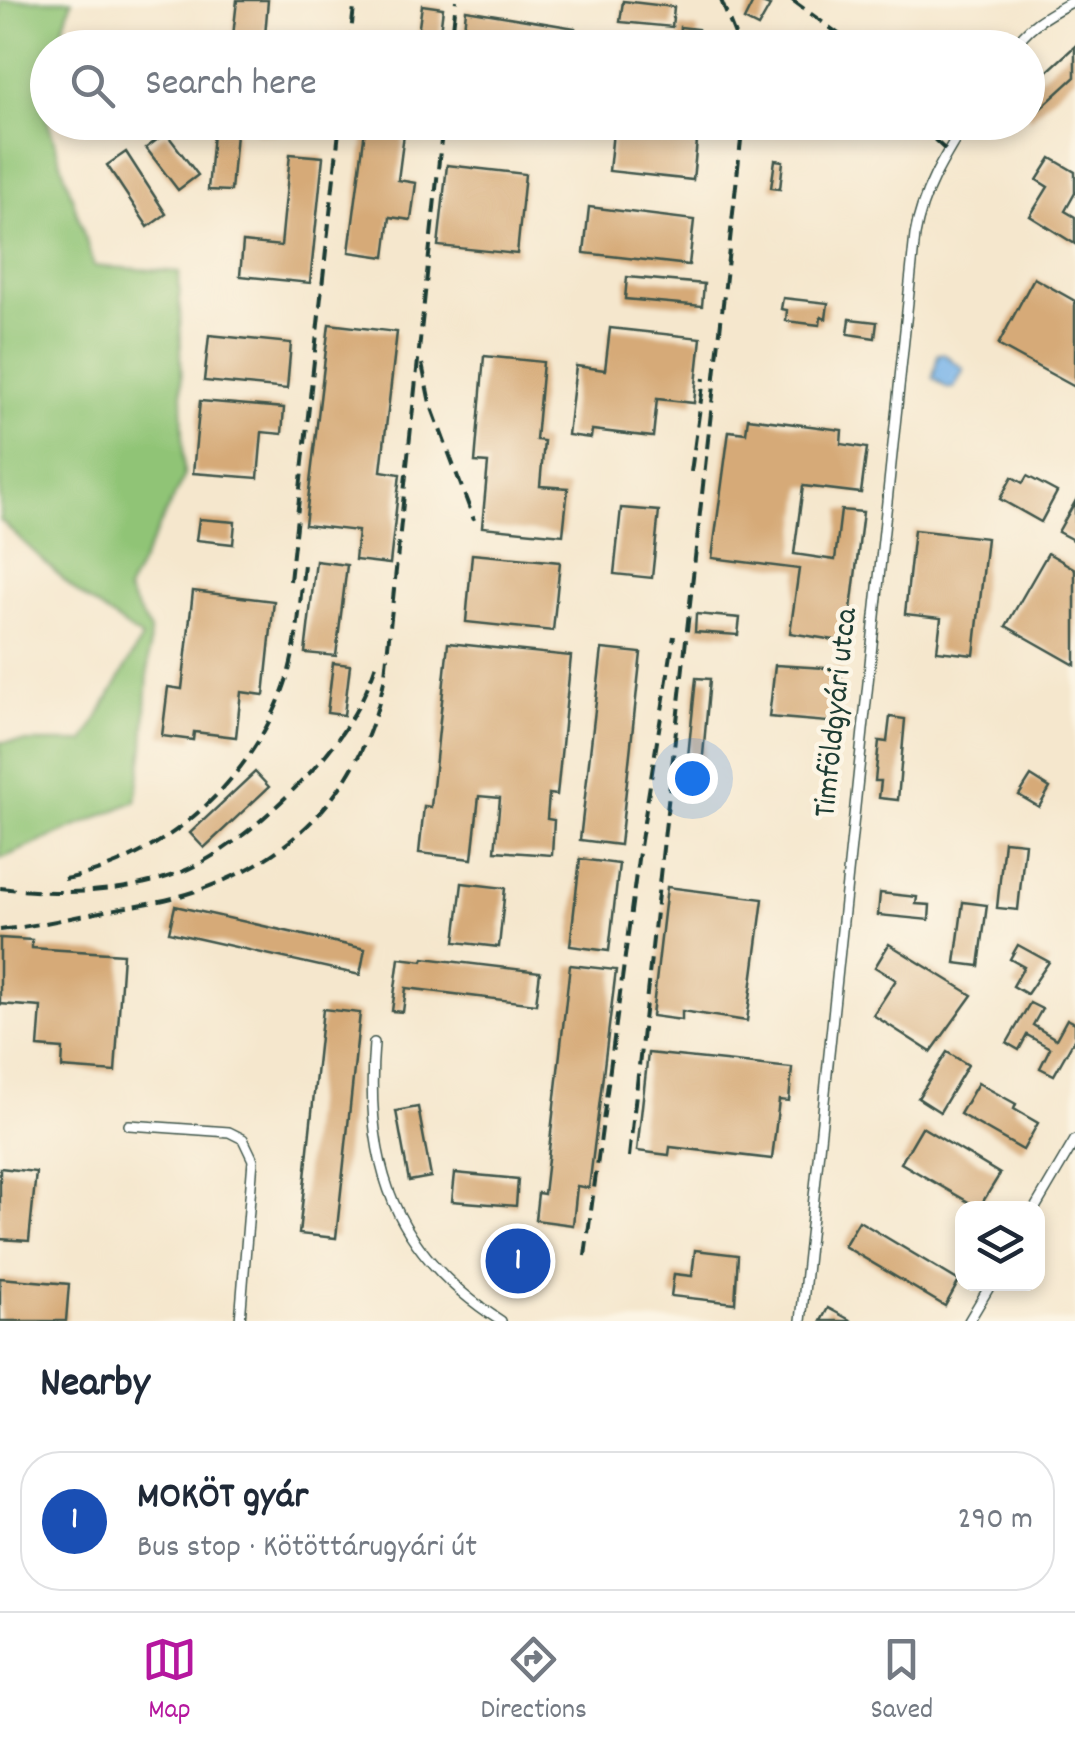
<!DOCTYPE html>
<html lang="en">
<head>
<meta charset="utf-8">
<style>
	body { margin:0; font-family:Dekko,sans-serif; background:#f2f2f3; color:#1f2937 }
	.controls { position:absolute; right:30px; bottom:30px; display:grid; overflow:hidden; border-radius:20px; box-shadow:0 5px 15px #0003 }
	.controls button { width:90px; height:90px; display:grid; place-items:center; padding:0; border:0; border-bottom:2px solid #e0e1e3; background:#fff; color:#1f2937; font:50px sans-serif }
	.you { position:absolute; left:692px; top:778px; width:35px; height:35px; margin:-25px; border:8px solid #fff; border-radius:50%; background:#1a73e8; box-shadow:0 0 0 15px #1a73e833 }
	.badge { display:grid; place-items:center; width:65px; height:65px; border-radius:50%; background:#b5179e; color:#fff; font-size:32px; font-weight:700 }
	.pin { position:absolute; translate:-50% -50%; border:5px solid #fff; box-shadow:0 2px 10px #0006 }
	.list { margin:0; padding:0; list-style:none }
	h2 { display:flex; justify-content:space-between; align-items:center; height:130px; margin:0; padding:0 40px; font-size:42px }
	h2 small { font-size:32px; font-weight:400; color:#747a83 }
	.list li { display:grid; grid-template-columns:65px 1fr auto; gap:30px; align-items:center; box-sizing:border-box; height:140px; margin:0 20px 20px; padding:0 20px; border:2px solid #e0e1e3; border-radius:40px }
	.list b { display:block; font-size:38px; white-space:nowrap }
	.list p { margin:0; font-size:32px; white-space:nowrap; color:#747a83 }
	.list em { font-size:32px; font-style:normal; color:#747a83 }
	.icon { flex:none; width:55px; height:55px; fill:none; stroke:currentColor; stroke-width:2; stroke-linecap:round; stroke-linejoin:round }
	.map { position:relative; flex:none; width:1075px; height:1321px; overflow:hidden }
	.search { position:absolute; background:#fff; box-shadow:0 5px 15px #0003; left:30px; right:30px; top:30px; height:110px; display:flex; align-items:center; gap:25px; box-sizing:border-box; padding:0 35px; border-radius:55px; color:#747a83; font-size:38px }
	.sheet { height:290px; background:#fff }
	nav { display:flex; justify-content:space-around; align-items:center; box-sizing:border-box; height:140px; border-top:2px solid #e0e1e3; background:#fff; font-size:28px; color:#747a83 }
	nav a { display:grid; justify-items:center; gap:5px }
	nav .on { color:#b5179e }
	.map>svg:first-child { display:block }
	.green { fill:#90c476; stroke:#588055; stroke-width:2.5 }
	.water { fill:#77b3e9; stroke:#4b788e; stroke-width:2.5 }
	.building { fill:#d6aa78 }
	.lines { fill:none; stroke-linecap:round; stroke-linejoin:round }
	.street-casing { stroke:#3f564b; stroke-width:12 }
	.street { stroke:#fff; stroke-width:9 }
	.rail { stroke:#1f3d34; stroke-width:4; stroke-dasharray:15 8; stroke-linecap:butt }
	.labels { text-anchor:middle; dominant-baseline:central; stroke-width:9; stroke-linejoin:round; paint-order:stroke }
	.street-label { font-size:32px; fill:#1f3d34; stroke:#fcf5e5 }
</style>
</head>
<body>
<div class="map">
<svg width="1075" height="1321" viewBox="0 0 1075 1321">
	<rect width="100%" height="100%" fill="#fcf5e5"/>
	<filter id="ink" filterUnits="userSpaceOnUse"><feTurbulence type="fractalNoise" baseFrequency=".01" numOctaves="2"/><feDisplacementMap in="SourceGraphic" scale="20" xChannelSelector="R" yChannelSelector="G"/><feConvolveMatrix kernelMatrix="1 2 1 2 8 2 1 2 1" color-interpolation-filters="sRGB"/></filter>
	<filter id="wash" filterUnits="userSpaceOnUse"><feTurbulence type="fractalNoise" baseFrequency=".0048" numOctaves="4" result="noise"/><feDisplacementMap in="SourceGraphic" scale="40" xChannelSelector="R" yChannelSelector="G"/><feGaussianBlur stdDeviation="2.25" result="paint"/><feColorMatrix in="noise" values="0 0 0 0 0 0 0 0 0 0 0 0 0 0 0 0 0 1.4 0 .05"/><feComposite in="paint" operator="in"/></filter>
	<g filter="url(#wash)">
		<rect width="100%" height="100%" fill="#f5e7cd"/>
		<path class="green" d="M0 0H72L57 47 48 48 47 78 41 100 94 266 179 272 184 477 127 591 150 631 144 747 136 801 0 859V742H84L142 638 78 593 0 520Z"/>
		<path class="water" d="M938 354H944L964 369 954 388H947L933 378Z"/>
		<g id="blocks">
			<g class="building">
				<path d="M237 0H268L264 48 232 45Z"/>
				<path d="M754 0 770 6 758 27 744 20Z"/>
				<path d="M623 1 674 7 672 27 620 22Z"/>
				<path d="M422 5 443 8 438 48H416Z"/>
				<path d="M466 10 575 28 572 48H547L524 42 523 48H462Z"/>
				<path d="M680 27 698 29 697 48H678Z"/>
				<path d="M1075 46V77L1028 120V89Z"/>
				<path d="M214 122H237L231 191 208 190Z"/>
				<path d="M257 122H277V134L256 133Z"/>
				<path d="M366 122H428L426 138 404 134 398 180 416 183 411 220 390 217 385 257 349 252Z"/>
				<path d="M614 122H699L693 180 609 171Z"/>
				<path d="M166 133 198 175 178 190 146 148Z"/>
				<path d="M126 152 166 214 148 227 107 165Z"/>
				<path d="M290 154 323 157 310 283 240 276 243 242 281 246Z"/>
				<path d="M1051 158 1075 172V193L1065 211 1075 217V244L1030 216 1048 187 1037 180Z"/>
				<path d="M775 160 783 161 780 189 771 188Z"/>
				<path d="M447 165 525 174 517 254 438 246Z"/>
				<path d="M589 207 694 220 689 265 584 253Z"/>
				<path d="M627 277 704 284 702 306 625 299Z"/>
				<path d="M1034 278 1075 301V387L998 345Z"/>
				<path d="M783 298 828 303 826 319 821 317 820 325 786 321 787 310 781 309Z"/>
				<path d="M850 319 877 322 875 338 848 334Z"/>
				<path d="M329 324 397 332 381 471 400 474 390 564 355 560 358 531 305 525Z"/>
				<path d="M610 328 701 338 694 403 657 399 653 437 592 430 591 438 568 435 576 366 605 370Z"/>
				<path d="M209 335 291 343 287 389 204 381Z"/>
				<path d="M484 356 543 362 536 440 544 441 540 486 568 488 563 535 482 527 488 463 475 462Z"/>
				<path d="M200 401 284 408 282 434 262 432 258 478 193 473Z"/>
				<path d="M748 418 842 430 841 444 867 448 861 493 803 486 794 554 835 560 841 510 863 512 847 642 790 633 799 569 712 558 729 431 746 433Z"/>
				<path d="M1027 476 1057 492 1041 522 1000 499 1012 477 1023 483Z"/>
				<path d="M1075 502V541L1058 532Z"/>
				<path d="M621 508 659 511 652 578 614 574Z"/>
				<path d="M199 519 235 522 233 544 196 540Z"/>
				<path d="M914 530 987 538 974 655 937 651 941 618 905 614Z"/>
				<path d="M1048 553 1075 569V665L1006 626Z"/>
				<path d="M472 554 560 562 553 631 466 622Z"/>
				<path d="M316 561 347 565 336 656 305 653Z"/>
				<path d="M193 591 274 601 264 695 241 692 236 737 194 732 193 740 162 736 168 687 182 689Z"/>
				<path d="M696 614 740 618 738 635 695 632Z"/>
				<path d="M448 643 571 656 557 795 549 794 547 819 554 820 552 855 495 851 500 798 479 796 472 859 419 853 424 806 431 807Z"/>
				<path d="M602 649 641 653 620 845 580 840Z"/>
				<path d="M333 663 350 665 344 715 327 713Z"/>
				<path d="M775 665 842 669 839 723 769 717Z"/>
				<path d="M696 678 710 679 701 777 686 776Z"/>
				<path d="M890 717 905 719 898 800 879 798 881 781H875L879 741 887 742Z"/>
				<path d="M255 772 269 787 204 848 190 833Z"/>
				<path d="M1031 776 1050 788 1039 807 1019 795Z"/>
				<path d="M1004 841 1025 843 1018 910 997 908Z"/>
				<path d="M580 859 619 864 609 951 570 946Z"/>
				<path d="M462 883 505 888 499 947 455 942Z"/>
				<path d="M667 887 763 899 747 1021 682 1011V1020L652 1016Z"/>
				<path d="M880 893 917 897 916 904 930 905 929 920 878 915Z"/>
				<path d="M963 902 987 905 979 966 955 963Z"/>
				<path d="M175 906 365 949 360 975 169 932Z"/>
				<path d="M0 938 32 940V948L123 954 115 1072 62 1068 63 1049 38 1047 41 1007 0 1004Z"/>
				<path d="M889 944 972 995 931 1052 873 1015 896 980 875 967Z"/>
				<path d="M1018 945 1049 962 1027 994 1013 986 1024 967 1010 959Z"/>
				<path d="M399 958 423 961 424 958 540 972 536 1004 406 988 403 1012 392 1011Z"/>
				<path d="M570 965 616 970 589 1188 577 1186 573 1225 535 1220 538 1193 544 1194Z"/>
				<path d="M1030 1003 1042 1009 1033 1025 1056 1039 1067 1019 1075 1023V1038L1054 1075 1040 1068 1050 1048 1027 1035 1019 1050 1007 1043Z"/>
				<path d="M323 1009 360 1013 336 1238 299 1234Z"/>
				<path d="M947 1052 968 1065 940 1112 918 1098Z"/>
				<path d="M648 1053 792 1068 789 1101 779 1100 772 1159 670 1147 669 1155 637 1151Z"/>
				<path d="M978 1083 1016 1104 1014 1109 1038 1123 1023 1150 960 1114Z"/>
				<path d="M418 1107 431 1177 409 1181 396 1111Z"/>
				<path d="M922 1127 1000 1174 979 1208 901 1163Z"/>
				<path d="M0 1168 36 1172 29 1241 0 1239Z"/>
				<path d="M455 1173 518 1179 516 1206 452 1201Z"/>
				<path d="M859 1221 959 1281 945 1306 844 1246Z"/>
				<path d="M695 1250 738 1255 735 1303 671 1296 674 1274 692 1276Z"/>
				<path d="M0 1278 69 1284 66 1321H0Z"/>
				<path d="M828 1308 852 1321H821Z"/>
			</g>
		</g>
	</g>
	<g filter="url(#ink)">
		<use href="#blocks" fill-opacity="0" stroke="#3f564b" stroke-width="2.5"/>
		<g class="lines">
			<g class="street-casing">
				<g id="street">
					<path d="M1014 48C1028 24 1052 13 1075 0"/>
					<path d="M374 1043C364 1166 394 1253 501 1321"/>
					<path d="M129 1125 229 1132 243 1139 253 1160 240 1321"/>
					<path d="M1035 1208 1075 1140"/>
					<path d="M801 1321 915 235C922 193 943 159 966 122"/>
					<path d="M969 1321 991 1284"/>
				</g>
			</g>
			<use href="#street" class="street"/>
			<g class="rail">
				<path d="M721 0 740 48"/>
				<path d="M792 0 858 48"/>
				<path d="M349 48 355 0"/>
				<path d="M451 48 456 0"/>
				<path d="M920 122 926 132 948 152"/>
				<path d="M422 364 430 403 474 520"/>
				<path d="M691 472 704 378"/>
				<path d="M290 581 340 122"/>
				<path d="M64 879C166 861 256 777 287 678 298 641 300 602 304 564"/>
				<path d="M0 888C64 896 146 894 204 861 238 842 267 816 294 789 331 753 362 711 377 661"/>
				<path d="M0 930C35 926 70 918 105 911 130 906 156 903 180 896 290 865 365 789 385 675L443 122"/>
				<path d="M629 1157 743 122"/>
				<path d="M585 1256 638 859 674 636"/>
			</g>
		</g>
	</g>
	<g class="labels">
		<g class="street-label">
			<text transform="translate(838 713) rotate(-84)">Timföldgyári utca</text>
		</g>
	</g>
</svg>
<div class="controls">
<button><svg class="icon" aria-label="layers" viewBox="0 0 24 24"><path d="M12 4l9 5-9 5-9-5zM3 14l9 5 9-5"/></svg></button>
</div>
<div class="you"></div>
<div class="pin badge" style="left:518px;top:1261px;background:#1a4fb4">1</div>
<div class="search"><svg class="icon" aria-label="search" viewBox="0 0 24 24"><circle cx="10" cy="10" r="6"/><path d="M15 15l6 6"/></svg>Search here</div>
</div>
<section class="sheet">
<h2>Nearby<small></small></h2>
<ul class="list">
<li><span class="badge" style="background:#1a4fb4">1</span><div><b>MOKÖT gyár</b><p>Bus stop · Kötöttárugyári út</p></div><em>290 m</em></li>
</ul>
</section>
<nav>
<a class="on"><svg class="icon" aria-label="map" viewBox="0 0 24 24"><path d="M3 6l6-2 6 2 6-2v14l-6 2-6-2-6 2zM9 4v14M15 6v14"/></svg>Map</a>
<a><svg class="icon" aria-label="directions" viewBox="0 0 24 24"><path d="M12 3l9 9-9 9-9-9zM9 14v-3h6M13 9l2 2-2 2"/></svg>Directions</a>
<a><svg class="icon" aria-label="saved" viewBox="0 0 24 24"><path d="M7 4h10v16l-5-4-5 4z"/></svg>Saved</a>
</nav>
</body>
</html>
